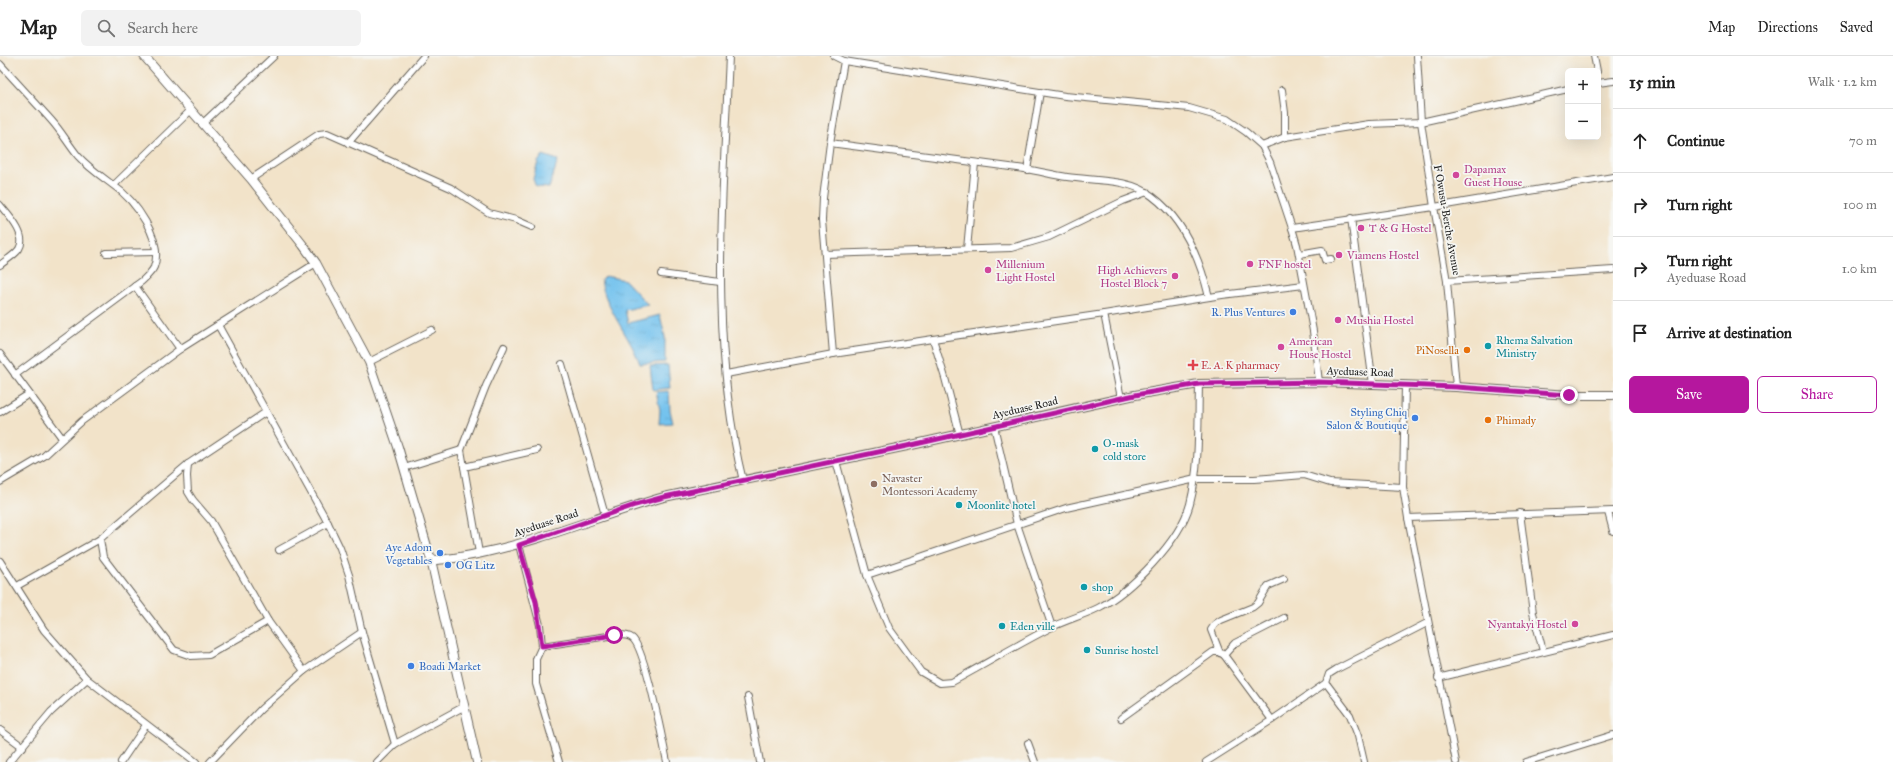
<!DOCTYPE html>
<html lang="en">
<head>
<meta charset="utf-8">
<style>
	body { margin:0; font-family:"IM FELL Great Primer",serif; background:#f2f2f2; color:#222 }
	.controls { position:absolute; right:12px; top:12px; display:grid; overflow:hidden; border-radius:6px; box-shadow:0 4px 16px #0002 }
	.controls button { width:36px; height:36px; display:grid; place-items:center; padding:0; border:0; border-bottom:1px solid #e0e0e0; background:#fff; color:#222; font:20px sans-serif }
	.stop { position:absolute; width:12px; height:12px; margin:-9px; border:3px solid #b5179e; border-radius:50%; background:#fff }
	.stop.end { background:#b5179e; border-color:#fff; box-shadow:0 1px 4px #0008 }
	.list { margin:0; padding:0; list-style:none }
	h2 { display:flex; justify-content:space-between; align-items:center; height:52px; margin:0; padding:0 16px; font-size:17px }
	h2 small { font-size:13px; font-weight:400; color:#767676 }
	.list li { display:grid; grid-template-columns:26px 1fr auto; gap:12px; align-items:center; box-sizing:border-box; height:64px; padding:0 16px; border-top:1px solid #e0e0e0 }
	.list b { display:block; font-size:15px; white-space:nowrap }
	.list p { margin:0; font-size:13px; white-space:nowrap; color:#767676 }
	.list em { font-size:13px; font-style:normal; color:#767676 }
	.actions { display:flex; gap:8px; padding:12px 16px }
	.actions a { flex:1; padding:9px 0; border:1px solid #b5179e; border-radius:6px; text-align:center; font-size:14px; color:#b5179e }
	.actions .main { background:#b5179e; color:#fff }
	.icon { flex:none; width:22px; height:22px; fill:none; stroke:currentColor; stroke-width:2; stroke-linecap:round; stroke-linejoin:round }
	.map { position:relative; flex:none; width:1613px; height:706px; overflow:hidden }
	header { display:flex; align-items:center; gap:24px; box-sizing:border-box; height:56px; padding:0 20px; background:#fff; border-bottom:1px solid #e0e0e0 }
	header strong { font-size:19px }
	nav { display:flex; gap:22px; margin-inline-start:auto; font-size:14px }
	.search { width:280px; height:36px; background:#f2f2f2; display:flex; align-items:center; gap:10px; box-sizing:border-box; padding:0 14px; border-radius:6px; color:#767676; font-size:15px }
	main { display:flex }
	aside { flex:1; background:#fff }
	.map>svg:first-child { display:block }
	.water { fill:url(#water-ripples); stroke:#486f85 }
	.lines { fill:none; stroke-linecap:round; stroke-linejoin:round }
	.minor-casing { stroke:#676259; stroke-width:8 }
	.tertiary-casing { stroke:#676259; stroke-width:10 }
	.minor { stroke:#fff; stroke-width:6 }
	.tertiary { stroke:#fff; stroke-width:8 }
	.route { stroke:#b5179e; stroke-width:5 }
	.hotel-dot { fill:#d1479c; stroke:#f6f6f2; stroke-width:1.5 }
	.shop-dot { fill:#3f7fe0; stroke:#f6f6f2; stroke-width:1.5 }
	.culture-dot { fill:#0f9aa8; stroke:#f6f6f2; stroke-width:1.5 }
	.food-dot { fill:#e8710a; stroke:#f6f6f2; stroke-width:1.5 }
	.health-dot { fill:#e0444e; stroke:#f6f6f2; stroke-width:1.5 }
	.education-dot { fill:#8d6e63; stroke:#f6f6f2; stroke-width:1.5 }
	.labels { text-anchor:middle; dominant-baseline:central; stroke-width:3.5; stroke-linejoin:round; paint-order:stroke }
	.hotel-label { font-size:11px; fill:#b23c85; stroke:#f6f6f2; text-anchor:start }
	.street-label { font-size:11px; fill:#1c1c1c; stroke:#f6f6f2 }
	.shop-label { font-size:11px; fill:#366cbe; stroke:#f6f6f2; text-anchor:end }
	.culture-label { font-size:11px; fill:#0d838f; stroke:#f6f6f2; text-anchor:start }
	.food-label { font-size:11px; fill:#c56008; stroke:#f6f6f2; text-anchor:end }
	.health-label { font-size:11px; fill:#be3a42; stroke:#f6f6f2; text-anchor:start }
	.education-label { font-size:11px; fill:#785e54; stroke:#f6f6f2; text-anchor:start }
</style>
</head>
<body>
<header>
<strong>Map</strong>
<div class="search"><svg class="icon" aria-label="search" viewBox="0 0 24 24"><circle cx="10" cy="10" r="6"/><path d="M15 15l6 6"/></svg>Search here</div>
<nav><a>Map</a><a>Directions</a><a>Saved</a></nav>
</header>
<main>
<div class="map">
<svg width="1613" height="706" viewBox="0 0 1613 706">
	<defs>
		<pattern id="water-ripples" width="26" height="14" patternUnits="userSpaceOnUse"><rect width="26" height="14" fill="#73c2ee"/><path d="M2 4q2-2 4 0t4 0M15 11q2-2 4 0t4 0" fill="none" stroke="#63a6cc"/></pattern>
	</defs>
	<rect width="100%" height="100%" fill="#f6f6f2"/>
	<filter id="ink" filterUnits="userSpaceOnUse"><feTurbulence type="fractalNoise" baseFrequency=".025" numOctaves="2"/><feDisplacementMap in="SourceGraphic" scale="8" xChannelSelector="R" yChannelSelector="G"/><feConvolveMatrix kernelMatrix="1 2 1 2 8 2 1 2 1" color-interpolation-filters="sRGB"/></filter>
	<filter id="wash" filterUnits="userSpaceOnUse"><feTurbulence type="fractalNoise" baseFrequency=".012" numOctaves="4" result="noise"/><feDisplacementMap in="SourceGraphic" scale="16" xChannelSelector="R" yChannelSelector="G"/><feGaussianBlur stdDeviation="0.9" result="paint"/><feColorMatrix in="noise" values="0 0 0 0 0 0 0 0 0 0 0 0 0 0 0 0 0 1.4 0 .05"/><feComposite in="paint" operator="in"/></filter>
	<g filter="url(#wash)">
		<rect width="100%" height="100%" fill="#f2e3c9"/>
		<g class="water">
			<path d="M543 99 558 104 549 132 536 131 533 123 538 106Z"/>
			<path d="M605 220 625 224 648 249 625 254 628 267 660 259 665 281V306L640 308C629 278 606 255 601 224Z"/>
			<path d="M668 309 670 332 653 334 650 310Z"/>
			<path d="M669 335 670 354 673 367 659 368 660 354 656 336Z"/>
		</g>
	</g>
	<g filter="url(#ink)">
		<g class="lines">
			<g class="minor-casing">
				<g id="minor">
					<path d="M729 0C723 141 709 286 743 425"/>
					<path d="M834 0 844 5 1065 40 1189 52 1227 63 1246 76 1262 90 1270 106 1292 172 1297 189 1313 275 1319 326"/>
					<path d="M1417 0 1421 66 1434 151 1447 225 1456 331"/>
					<path d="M1594 0 1597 15"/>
					<path d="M0 8C17 27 34 45 51 64 61 75 69 89 78 100 89 112 101 120 113 129 135 144 164 184 154 211 152 216 146 221 142 225L15 319"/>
					<path d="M1598 27 1613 25"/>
					<path d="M1282 34 1285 57V81"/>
					<path d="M202 68 274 0"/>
					<path d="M348 87 424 0"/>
					<path d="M830 87C895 96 960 104 1025 113 1039 115 1053 119 1067 121 1094 125 1129 122 1152 140 1184 164 1200 203 1209 241"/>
					<path d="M1262 90 1285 81 1369 68 1421 66 1568 33"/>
					<path d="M1027 114 1040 36"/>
					<path d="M251 123 319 78 327 77 451 132 489 157 516 164 532 171"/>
					<path d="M114 129 190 55"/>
					<path d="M0 149C8 159 28 179 19 193 15 199 6 204 0 209"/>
					<path d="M1351 162 1373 328"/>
					<path d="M1292 172 1434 151 1613 121"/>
					<path d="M967 193 975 107"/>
					<path d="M106 197 156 196"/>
					<path d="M825 198 1011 192 1049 181 1123 145 1147 136"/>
					<path d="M1299 198 1322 194 1325 204 1331 203"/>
					<path d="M661 218 720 226"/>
					<path d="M1447 225 1613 214"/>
					<path d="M135 230 180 293"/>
					<path d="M1104 258 1121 342"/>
					<path d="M218 269 328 467 340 492 349 519 362 576 395 688"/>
					<path d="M933 283 945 322 960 379"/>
					<path d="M0 298 62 382"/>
					<path d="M833 298 822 164 823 142 830 87 844 5"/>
					<path d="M369 306 432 274"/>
					<path d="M562 308 605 459"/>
					<path d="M726 318 833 298 933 283 1104 258 1222 239 1304 229"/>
					<path d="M1405 329 1403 431 1408 462 1456 706"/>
					<path d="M0 356 29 338"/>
					<path d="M994 370 1017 468 1052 571"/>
					<path d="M461 394 464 411 537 394"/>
					<path d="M836 405 867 519 889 572 921 616 940 627 952 626C985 608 1017 589 1050 572 1065 564 1082 560 1098 552 1131 535 1180 485 1190 448 1200 409 1198 368 1199 328"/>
					<path d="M188 408 187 420 188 436 193 444 211 465 268 565 304 615"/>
					<path d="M464 411 479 497"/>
					<path d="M404 412 461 394 486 330 504 291"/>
					<path d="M0 426 44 400 82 365 180 293 316 207"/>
					<path d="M1608 456 1613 475"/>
					<path d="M1520 457 1533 557 1543 595"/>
					<path d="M1408 462 1613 455"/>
					<path d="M100 483 103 501 174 594 191 600 209 599 268 565"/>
					<path d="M519 489 540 569 542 590 536 603V628L559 706"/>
					<path d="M279 494 328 467"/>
					<path d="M0 505 44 574 87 623 196 706"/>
					<path d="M867 519 1066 452 1196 423H1254L1304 419 1330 427 1403 431"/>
					<path d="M17 530 100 483 188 408 266 356"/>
					<path d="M542 590 615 579C621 579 627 578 632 582 645 591 663 686 667 706"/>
					<path d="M1220 597 1211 574 1215 568 1221 564 1253 551 1258 547 1268 530 1284 523"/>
					<path d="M1224 599 1235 587 1284 562"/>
					<path d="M1438 622 1613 579"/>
					<path d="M1326 627 1350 659 1358 680 1364 706"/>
					<path d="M748 641 760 706"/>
					<path d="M1121 662 1213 596H1219L1224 599 1272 664"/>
					<path d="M0 674 23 691"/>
					<path d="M1028 687 1035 706"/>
					<path d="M9 706 51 656 87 623"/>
					<path d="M121 706 146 669"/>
					<path d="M210 706 261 653 304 615 362 576"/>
					<path d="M377 706 395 688 465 650"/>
					<path d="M1206 706 1272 664 1326 627 1329 618 1337 613 1427 567"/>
					<path d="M1526 706 1613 679"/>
				</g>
			</g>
			<g class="tertiary-casing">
				<g id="tertiary">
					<path d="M144 0 251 123 303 189 316 207 369 306 398 391 431 504 477 706"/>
					<path d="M431 504C449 504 468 500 486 496 547 483 604 458 664 441L907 390 1135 339 1199 328 1319 326 1456 331 1569 339H1613"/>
				</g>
			</g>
			<use href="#minor" class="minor"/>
			<use href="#tertiary" class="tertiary"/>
		</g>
	</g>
	<g class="lines" filter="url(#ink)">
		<path class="route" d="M614 579 542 590 536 546 519 489 635 449 664 441 907 390 1135 339 1199 328 1319 326 1456 331 1569 339"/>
	</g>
	<g class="hotel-dot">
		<circle cx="1456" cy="119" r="4"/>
		<circle cx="1361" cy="172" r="4"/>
		<circle cx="1339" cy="199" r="4"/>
		<circle cx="1250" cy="208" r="4"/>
		<circle cx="988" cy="214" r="4"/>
		<circle cx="1175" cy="220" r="4"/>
		<circle cx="1338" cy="264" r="4"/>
		<circle cx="1281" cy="291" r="4"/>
		<circle cx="1575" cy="568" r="4"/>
	</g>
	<g class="shop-dot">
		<circle cx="1293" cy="256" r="4"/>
		<circle cx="1415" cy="362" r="4"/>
		<circle cx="440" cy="497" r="4"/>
		<circle cx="448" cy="509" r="4"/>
		<circle cx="411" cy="610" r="4"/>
	</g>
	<g class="culture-dot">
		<circle cx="1488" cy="290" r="4"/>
		<circle cx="1095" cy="393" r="4"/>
		<circle cx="959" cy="449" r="4"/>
		<circle cx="1084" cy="531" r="4"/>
		<circle cx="1002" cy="570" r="4"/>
		<circle cx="1087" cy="594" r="4"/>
	</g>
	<g class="food-dot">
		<circle cx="1467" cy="294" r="4"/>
		<circle cx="1488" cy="364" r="4"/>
	</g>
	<path class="health-dot" d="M1191 303h4v4h4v4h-4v4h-4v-4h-4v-4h4z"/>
	<circle class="education-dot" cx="874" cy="428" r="4"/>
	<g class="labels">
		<g class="hotel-label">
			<text x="1464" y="113">Dapamax<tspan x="1464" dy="13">Guest House</tspan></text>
			<text x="1369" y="172">T &amp; G Hostel</text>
			<text x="1347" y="199">Viamens Hostel</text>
			<text x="996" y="208">Millenium<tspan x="996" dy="13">Light Hostel</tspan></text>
			<text x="1258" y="208">FNF hostel</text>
			<text x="1167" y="214" text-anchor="end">High Achievers<tspan x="1167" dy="13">Hostel Block 7</tspan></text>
			<text x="1346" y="264">Mushia Hostel</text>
			<text x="1289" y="285">American<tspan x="1289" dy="13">House Hostel</tspan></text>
			<text x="1567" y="568" text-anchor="end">Nyantakyi Hostel</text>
		</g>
		<g class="street-label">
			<text transform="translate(1447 164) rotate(80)">F Owusu-Berche Avenue</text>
			<text transform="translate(1360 316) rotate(2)">Ayeduase Road</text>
			<text transform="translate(1025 352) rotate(-13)">Ayeduase Road</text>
			<text transform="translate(546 467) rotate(-18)">Ayeduase Road</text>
		</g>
		<g class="shop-label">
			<text x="1285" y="256">R. Plus Ventures</text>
			<text x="1407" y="356">Styling Chiq<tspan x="1407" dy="13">Salon &amp; Boutique</tspan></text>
			<text x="432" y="491">Aye Adom<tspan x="432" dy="13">Vegetables</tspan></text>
			<text x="456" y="509" text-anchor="start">OG Litz</text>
			<text x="419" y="610" text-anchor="start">Boadi Market</text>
		</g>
		<g class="culture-label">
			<text x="1496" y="284">Rhema Salvation<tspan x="1496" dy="13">Ministry</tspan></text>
			<text x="1103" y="387">O-mask<tspan x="1103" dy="13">cold store</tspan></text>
			<text x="967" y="449">Moonlite hotel</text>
			<text x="1092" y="531">shop</text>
			<text x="1010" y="570">Eden ville</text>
			<text x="1095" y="594">Sunrise hostel</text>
		</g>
		<g class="food-label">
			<text x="1459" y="294">PiNosella</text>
			<text x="1496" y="364" text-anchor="start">Phimady</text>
		</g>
		<g class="health-label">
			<text x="1201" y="309">E. A. K pharmacy</text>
		</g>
		<g class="education-label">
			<text x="882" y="422">Navaster<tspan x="882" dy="13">Montessori Academy</tspan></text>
		</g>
	</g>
</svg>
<div class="controls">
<button>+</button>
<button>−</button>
</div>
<div class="stop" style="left:614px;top:579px"></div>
<div class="stop end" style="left:1569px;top:339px"></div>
</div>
<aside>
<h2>15 min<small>Walk · 1.2 km</small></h2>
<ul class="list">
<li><svg class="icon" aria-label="ahead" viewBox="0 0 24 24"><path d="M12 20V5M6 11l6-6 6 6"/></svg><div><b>Continue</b></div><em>70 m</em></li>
<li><svg class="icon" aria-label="right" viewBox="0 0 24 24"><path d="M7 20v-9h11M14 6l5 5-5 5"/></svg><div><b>Turn right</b></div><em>100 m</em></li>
<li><svg class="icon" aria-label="right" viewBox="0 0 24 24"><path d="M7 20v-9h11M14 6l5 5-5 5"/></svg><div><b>Turn right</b><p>Ayeduase Road</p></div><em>1.0 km</em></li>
<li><svg class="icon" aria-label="arrive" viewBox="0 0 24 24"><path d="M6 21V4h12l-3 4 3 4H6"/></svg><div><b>Arrive at destination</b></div></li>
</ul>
<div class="actions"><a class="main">Save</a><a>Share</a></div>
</aside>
</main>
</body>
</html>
